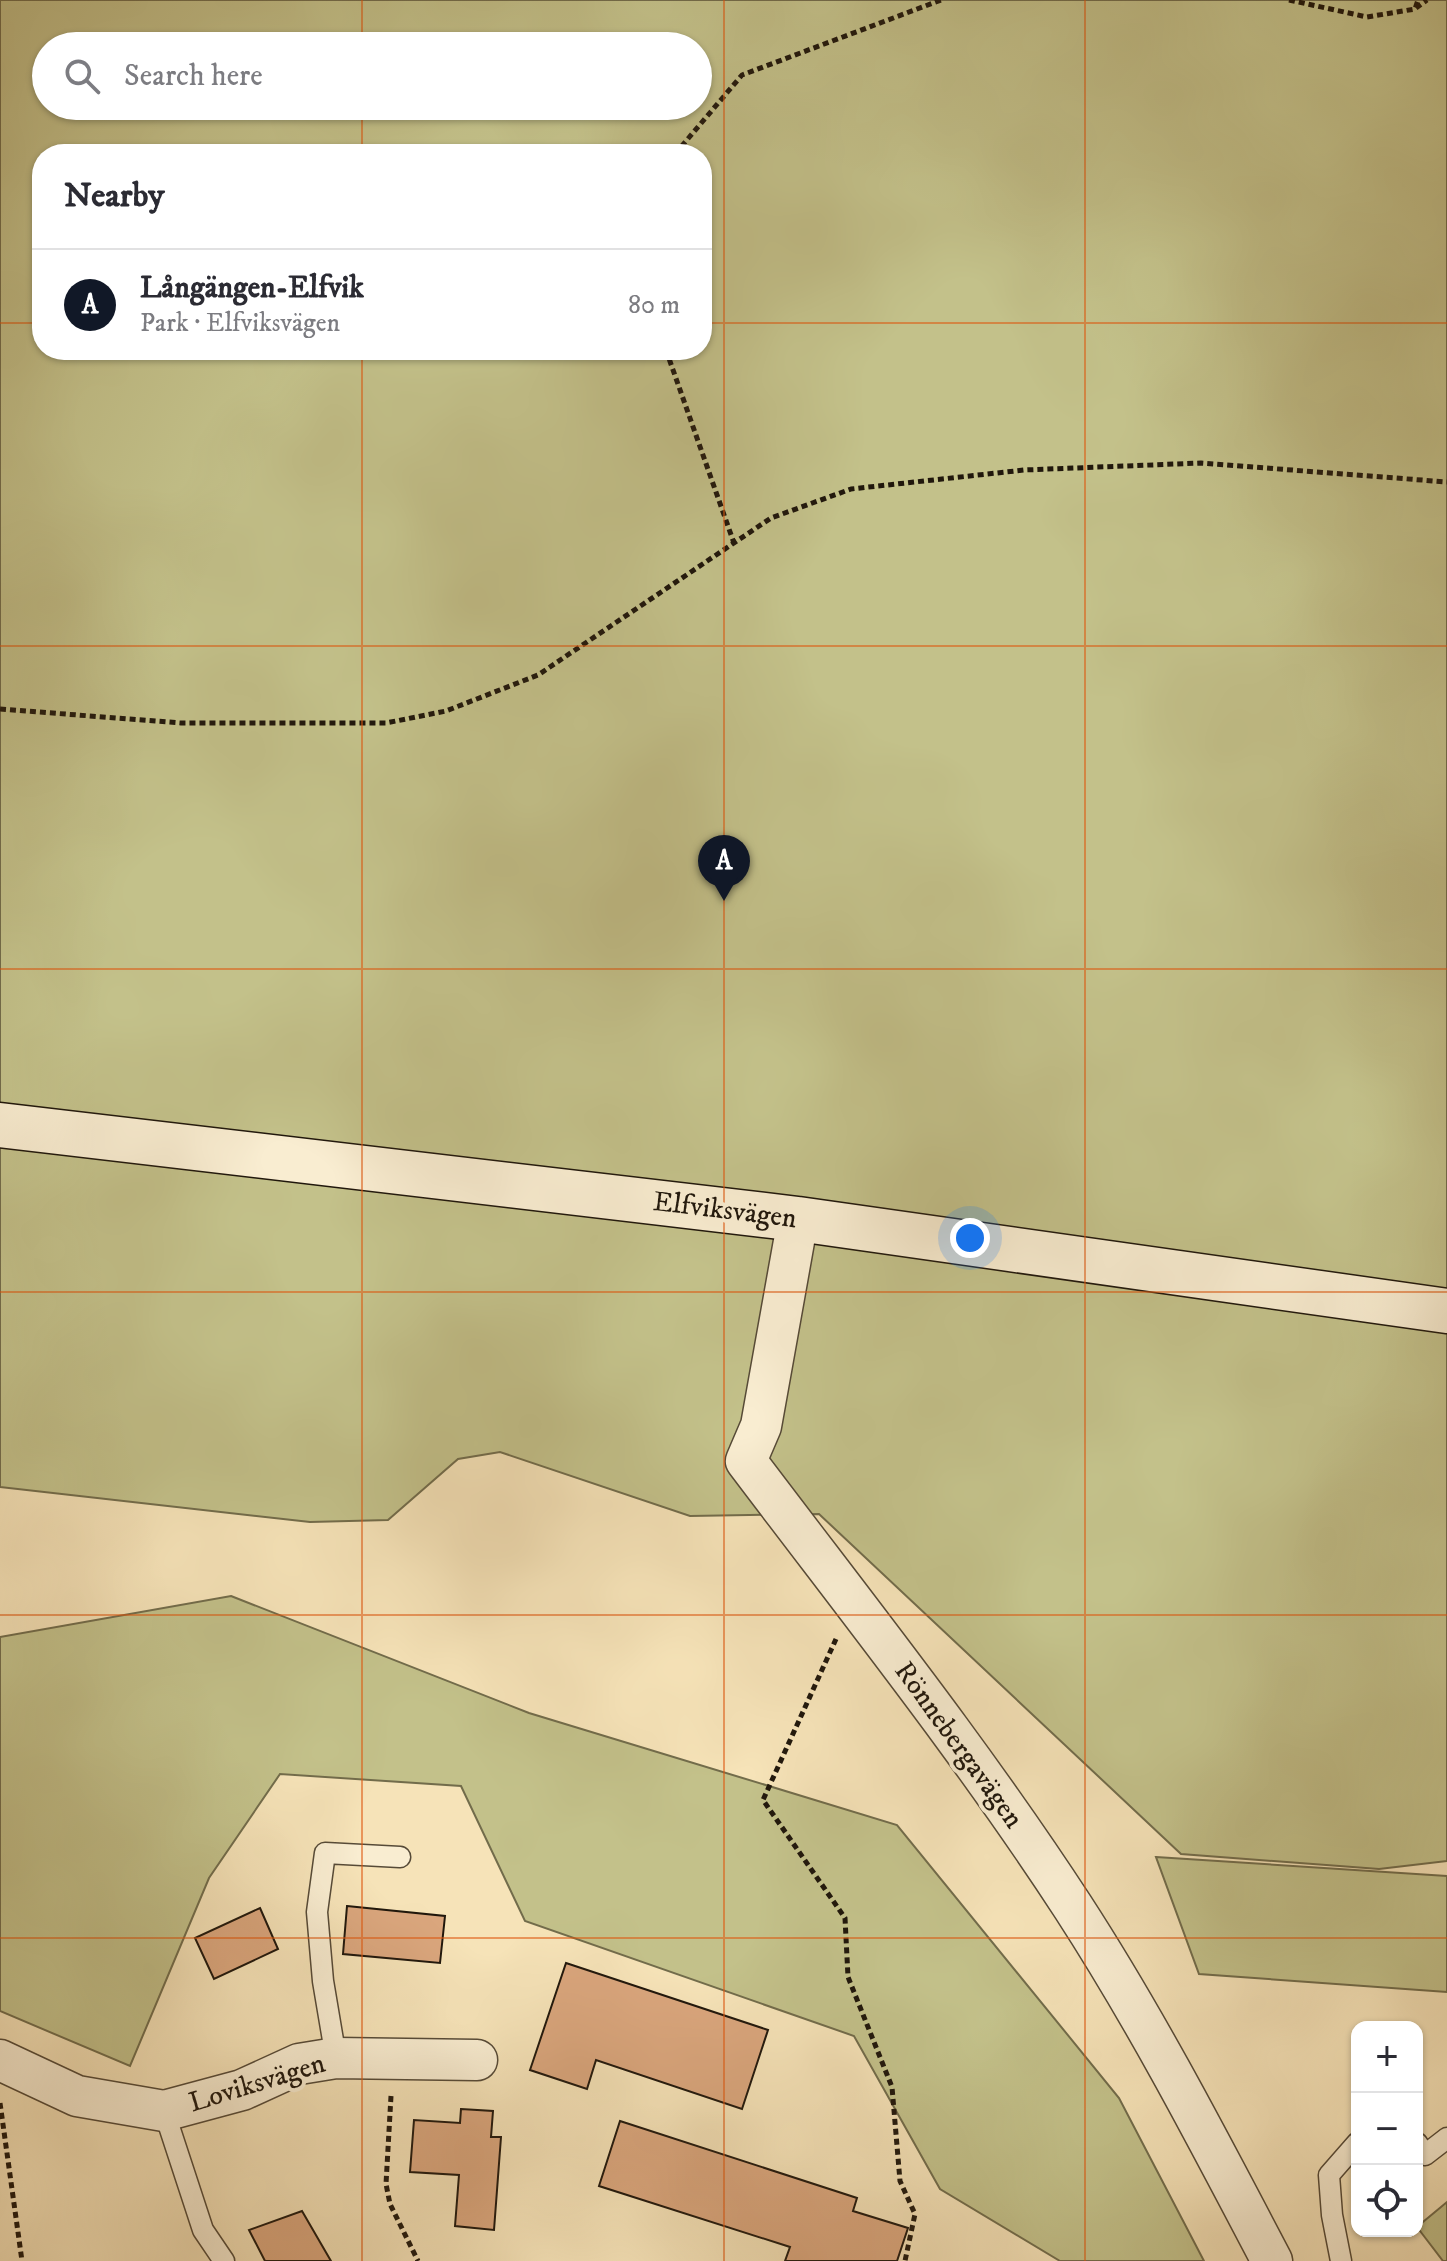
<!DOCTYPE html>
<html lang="en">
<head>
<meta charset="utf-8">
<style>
	body { margin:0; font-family:"IM FELL DW Pica",serif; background:#f2f2f3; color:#2b2b33 }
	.controls { position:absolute; right:24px; bottom:24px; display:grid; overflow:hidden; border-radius:16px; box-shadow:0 2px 6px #0004 }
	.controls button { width:72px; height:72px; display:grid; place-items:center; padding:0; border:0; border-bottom:2px solid #e1e1e2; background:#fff; color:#2b2b33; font:40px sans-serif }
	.you { position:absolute; left:970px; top:1238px; width:28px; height:28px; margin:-20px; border:6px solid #fff; border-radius:50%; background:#1a73e8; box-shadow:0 0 0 12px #1a73e833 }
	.badge { display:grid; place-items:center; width:52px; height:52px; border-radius:50%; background:#111827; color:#fff; font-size:26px; font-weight:700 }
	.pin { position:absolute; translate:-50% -66px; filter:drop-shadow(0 2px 4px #0008) }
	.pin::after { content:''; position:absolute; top:42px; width:28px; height:24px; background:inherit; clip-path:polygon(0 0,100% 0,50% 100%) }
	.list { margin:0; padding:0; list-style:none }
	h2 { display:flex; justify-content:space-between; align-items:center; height:104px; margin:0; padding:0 32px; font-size:34px }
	h2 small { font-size:26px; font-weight:400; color:#7c7c81 }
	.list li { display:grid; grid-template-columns:52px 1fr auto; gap:24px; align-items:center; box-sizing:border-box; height:112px; padding:0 32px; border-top:2px solid #e1e1e2 }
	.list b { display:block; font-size:30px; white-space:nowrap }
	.list p { margin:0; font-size:26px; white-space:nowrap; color:#7c7c81 }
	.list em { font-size:26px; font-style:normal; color:#7c7c81 }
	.icon { flex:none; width:44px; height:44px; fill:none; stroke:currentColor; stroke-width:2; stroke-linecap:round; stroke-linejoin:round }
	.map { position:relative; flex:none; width:1447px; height:2261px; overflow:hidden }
	.search { position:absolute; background:#fff; box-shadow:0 2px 6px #0004; left:32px; top:32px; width:680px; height:88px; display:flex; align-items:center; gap:20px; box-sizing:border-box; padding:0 28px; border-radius:44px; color:#7c7c81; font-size:30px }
	.panel { position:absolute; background:#fff; box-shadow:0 2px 6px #0004; left:32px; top:144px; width:680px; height:216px; border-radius:32px }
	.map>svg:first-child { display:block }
	.green { fill:#c3c18a; stroke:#726c4b; stroke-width:2; fill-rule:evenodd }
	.building { fill:#daa67d; stroke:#20170c; stroke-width:2 }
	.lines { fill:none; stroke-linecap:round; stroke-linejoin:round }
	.lane-casing { stroke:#564a37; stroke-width:23 }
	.street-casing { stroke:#564a37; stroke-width:43 }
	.secondary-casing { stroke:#20170c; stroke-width:47 }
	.path { stroke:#20170c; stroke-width:5; stroke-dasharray:6 4; stroke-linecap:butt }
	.lane { stroke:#f9edd1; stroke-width:20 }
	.street { stroke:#f9edd1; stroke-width:40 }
	.secondary { stroke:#f9edd1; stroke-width:44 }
	.grid { fill:none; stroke:#de560c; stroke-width:2; stroke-opacity:0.55 }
	.labels { text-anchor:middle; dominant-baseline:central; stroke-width:8; stroke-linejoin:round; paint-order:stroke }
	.street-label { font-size:28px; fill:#20170c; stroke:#f9edd1 }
</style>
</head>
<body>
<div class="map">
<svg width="1447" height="2261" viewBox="0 0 1447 2261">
	<rect width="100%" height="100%" fill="#f6e3b8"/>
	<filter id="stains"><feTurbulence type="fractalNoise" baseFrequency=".0025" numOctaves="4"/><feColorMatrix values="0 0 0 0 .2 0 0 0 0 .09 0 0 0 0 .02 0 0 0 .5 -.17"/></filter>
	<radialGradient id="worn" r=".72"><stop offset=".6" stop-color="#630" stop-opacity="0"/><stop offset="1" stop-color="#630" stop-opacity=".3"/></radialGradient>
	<g class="green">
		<path d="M0 0H1447V1861L1379 1869 1181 1854 819 1514 690 1516 500 1452 458 1459 388 1520 310 1522 0 1487ZM46 46H698V106H46ZM42 154H702V350H42Z"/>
		<path d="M231 1596 529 1713 897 1825 1119 2098 1204 2261H1060L940 2189 854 2036 525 1921 461 1786 280 1774 209 1878 130 2066 0 2011V1637Z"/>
		<path d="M1156 1857 1447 1876V1992L1199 1974Z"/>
		<path d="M1447 2202V2261H1443L1417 2227Z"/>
	</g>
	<g class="building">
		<path d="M347 1906 445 1916 440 1963 343 1954Z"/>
		<path d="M260 1908 278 1949 214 1979 195 1938Z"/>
		<path d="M566 1963 768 2030 742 2109 596 2060 587 2089 530 2070Z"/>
		<path d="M461 2109 493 2111 491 2137H501L494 2230 455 2226 459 2175 410 2172 414 2120 460 2123Z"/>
		<path d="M620 2121 857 2198 853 2211 908 2228 897 2261H785L790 2247 599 2186Z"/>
		<path d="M302 2211 331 2261H265L249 2230Z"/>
	</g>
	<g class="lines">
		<g class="lane-casing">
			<g id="lane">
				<path d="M336 2058 323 1981 317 1912 325 1853 400 1857"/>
				<path d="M164 2111 203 2230 224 2261"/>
				<path d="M1417 2143 1425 2155 1447 2138"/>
				<path d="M1341 2261 1332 2215 1329 2175 1357 2143"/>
			</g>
		</g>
		<g class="street-casing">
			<g id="street">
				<path d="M798 1219 761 1426 746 1461C857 1608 972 1752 1073 1907 1147 2021 1209 2141 1272 2261"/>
				<path d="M0 2060 77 2096 164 2111 242 2090 299 2064 336 2058 477 2060"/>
			</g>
		</g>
		<g class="secondary-casing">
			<path id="secondary" d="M0 1125 798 1219 1447 1311"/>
		</g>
		<g class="path">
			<path d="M1289 0 1367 17 1415 9 1418 0"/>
			<path d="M1416 8 1427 0"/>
			<path d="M675 154 742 75 941 0"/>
			<path d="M666 350 735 546"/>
			<path d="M0 709 181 723H386L446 711 538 675 771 518 851 489 1024 470 1201 463 1447 482"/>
			<path d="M836 1639 763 1800 845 1918 848 1977 892 2087 900 2181 915 2214 905 2261"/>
			<path d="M391 2096 386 2184 390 2204 418 2261"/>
			<path d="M0 2103 22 2261"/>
		</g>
		<use href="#lane" class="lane"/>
		<use href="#street" class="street"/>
		<use href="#secondary" class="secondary"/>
	</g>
	<path class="grid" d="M362 0V46M724 0V2261M1085 0V2261M362 106V154M0 323H42M702 323H1447M362 350V2261M0 646H1447M0 969H1447M0 1292H1447M0 1615H1447M0 1938H1447"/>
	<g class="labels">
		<g class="street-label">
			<text transform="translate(725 1210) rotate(7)">Elfviksvägen</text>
			<text transform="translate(959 1745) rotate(54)">Rönnebergavägen</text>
			<text transform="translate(257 2083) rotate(-17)">Loviksvägen</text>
		</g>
	</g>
	<rect width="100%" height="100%" filter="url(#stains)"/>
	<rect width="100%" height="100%" fill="url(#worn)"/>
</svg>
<div class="controls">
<button>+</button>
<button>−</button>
<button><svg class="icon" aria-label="locate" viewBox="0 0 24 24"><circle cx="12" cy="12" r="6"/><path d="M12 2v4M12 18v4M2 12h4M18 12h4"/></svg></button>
</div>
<div class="you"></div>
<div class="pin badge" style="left:724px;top:901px">A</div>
<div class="search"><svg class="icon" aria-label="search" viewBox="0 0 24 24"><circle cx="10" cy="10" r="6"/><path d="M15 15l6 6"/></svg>Search here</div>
<section class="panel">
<h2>Nearby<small></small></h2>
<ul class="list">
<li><span class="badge">A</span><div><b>Långängen-Elfvik</b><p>Park · Elfviksvägen</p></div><em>80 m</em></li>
</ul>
</section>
</div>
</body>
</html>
